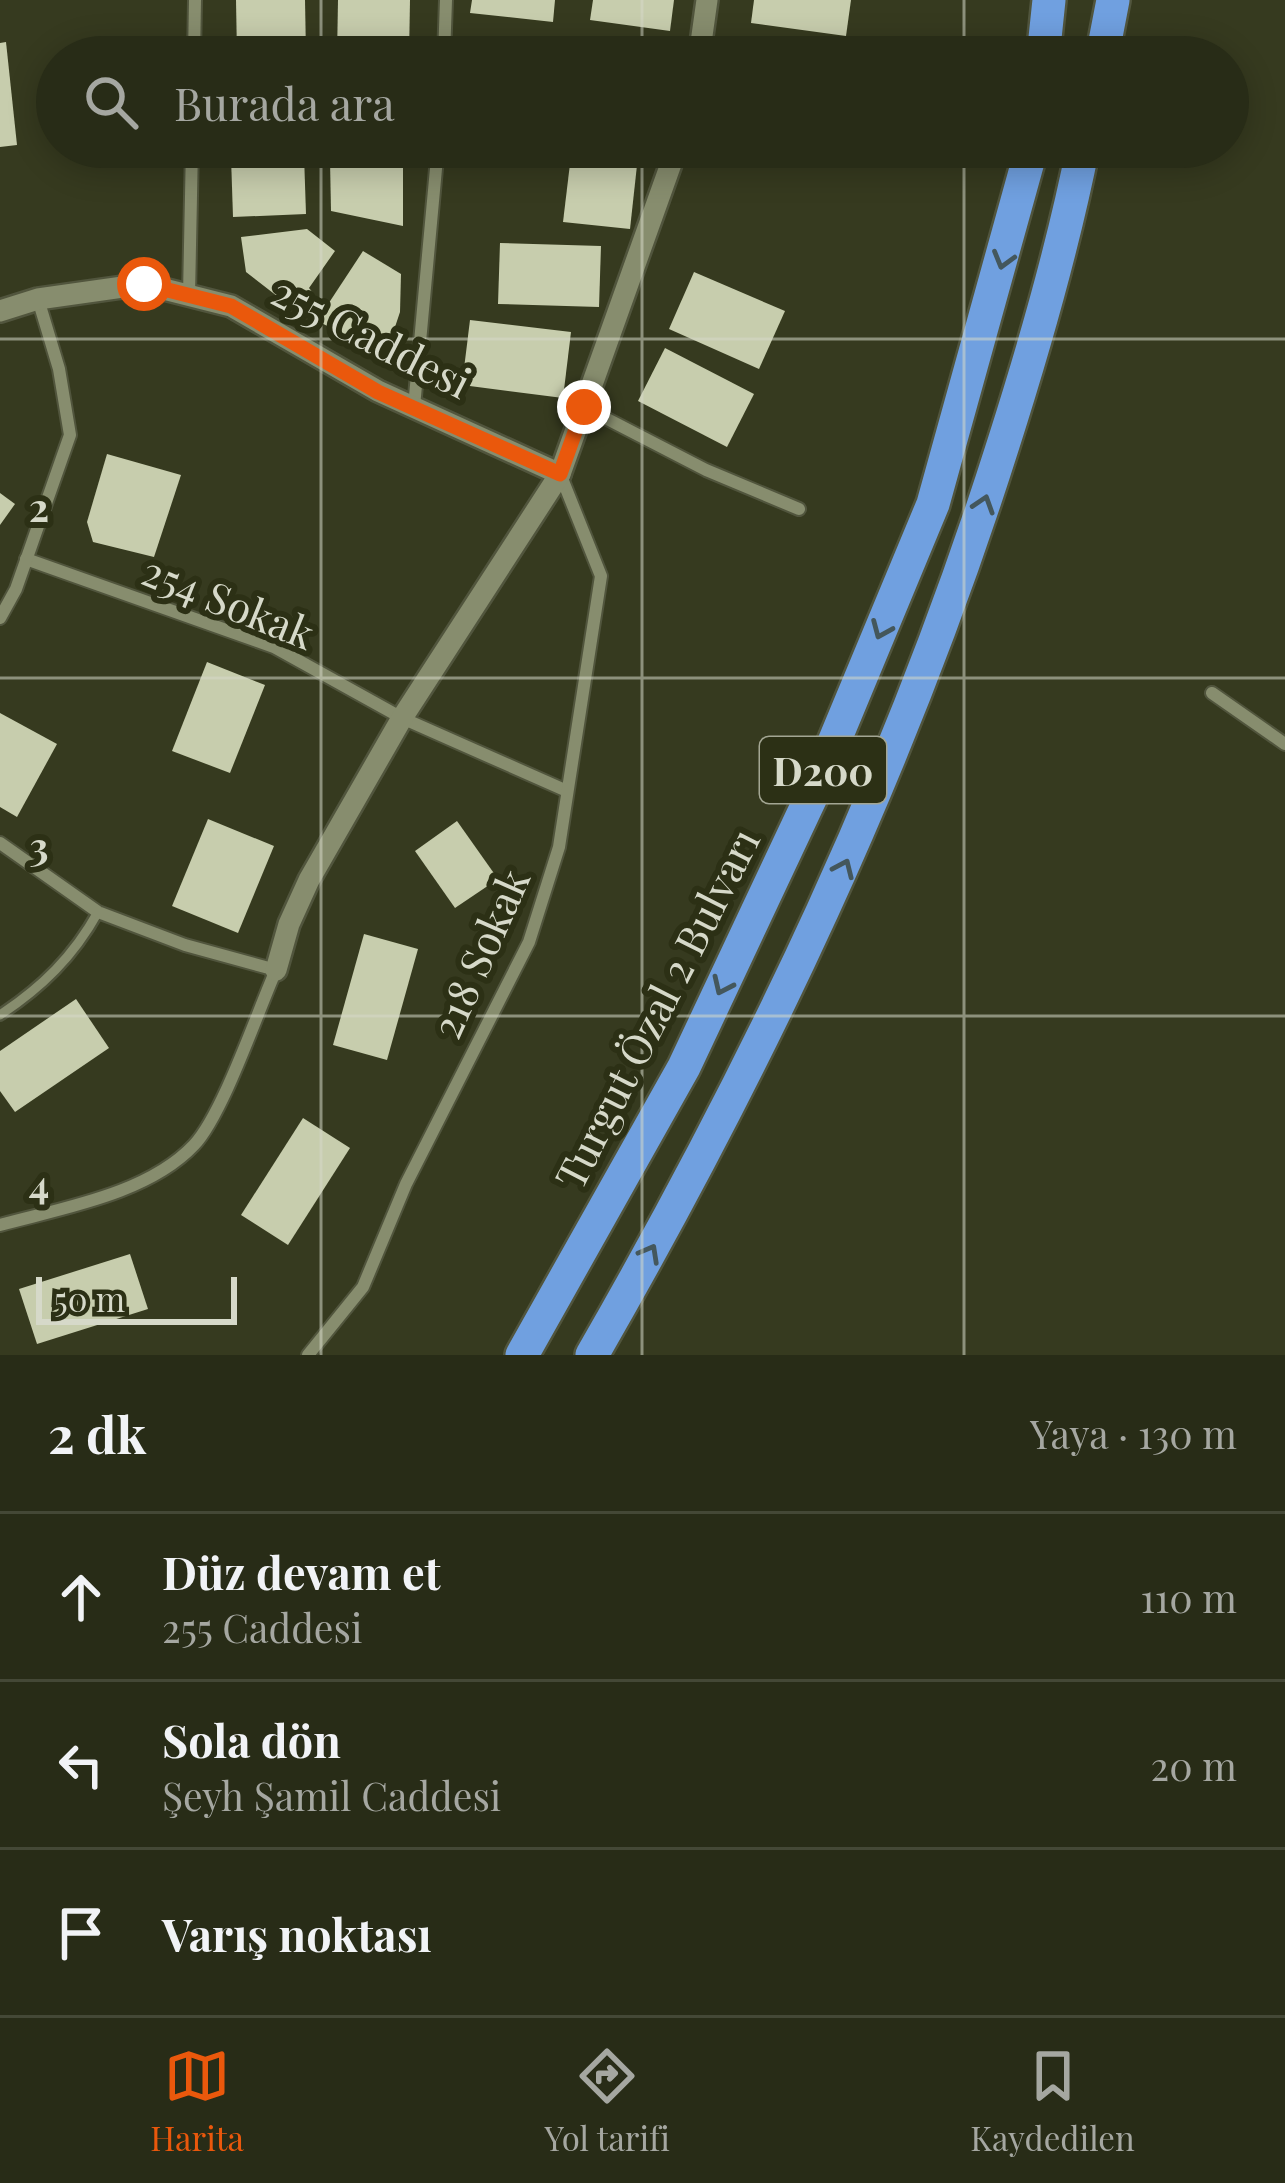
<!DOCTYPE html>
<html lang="tr">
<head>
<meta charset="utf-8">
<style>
	body { margin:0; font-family:"Playfair Display",serif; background:#303420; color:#f1f3f6 }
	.scale { position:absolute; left:36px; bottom:30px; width:201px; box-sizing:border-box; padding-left:12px; border:6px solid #d6d9c9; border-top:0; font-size:33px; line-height:42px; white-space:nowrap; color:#d6d9c9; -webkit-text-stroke:9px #2c3015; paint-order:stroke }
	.stop { position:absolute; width:36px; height:36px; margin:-27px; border:9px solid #ea580c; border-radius:50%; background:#fff }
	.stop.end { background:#ea580c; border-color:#fff; box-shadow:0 3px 12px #0008 }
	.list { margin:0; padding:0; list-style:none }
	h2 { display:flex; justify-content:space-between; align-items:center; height:156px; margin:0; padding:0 48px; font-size:51px }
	h2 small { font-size:39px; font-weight:400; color:#a5a7a1 }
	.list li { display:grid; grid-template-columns:78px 1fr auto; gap:36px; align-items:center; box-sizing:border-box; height:168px; padding:0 48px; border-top:3px solid #444836 }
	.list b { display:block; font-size:45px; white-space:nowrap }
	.list p { margin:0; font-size:39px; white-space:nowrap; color:#a5a7a1 }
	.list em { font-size:39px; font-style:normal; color:#a5a7a1 }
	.icon { flex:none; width:66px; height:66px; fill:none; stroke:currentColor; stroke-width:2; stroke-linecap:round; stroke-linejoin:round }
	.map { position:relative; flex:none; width:1285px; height:1355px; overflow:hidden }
	.search { position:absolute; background:#282c17; box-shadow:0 6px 30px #0003; left:36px; right:36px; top:36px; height:132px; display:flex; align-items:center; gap:30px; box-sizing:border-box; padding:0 42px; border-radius:66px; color:#a5a7a1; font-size:45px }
	.sheet { height:660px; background:#282c17 }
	nav { display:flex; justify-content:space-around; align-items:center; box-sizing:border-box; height:168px; border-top:3px solid #444836; background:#282c17; font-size:33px; color:#a5a7a1 }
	nav a { display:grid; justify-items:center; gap:6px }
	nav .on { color:#ea580c }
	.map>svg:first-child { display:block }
	.building { fill:#c7cdad }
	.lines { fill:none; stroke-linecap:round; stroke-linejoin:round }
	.service-casing { stroke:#51553d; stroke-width:14 }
	.minor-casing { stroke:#51553d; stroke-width:16 }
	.tertiary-casing { stroke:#51553d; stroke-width:26 }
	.trunk-casing { stroke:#51553d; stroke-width:38 }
	.service { stroke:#878d6e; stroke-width:9 }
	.minor { stroke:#878d6e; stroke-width:12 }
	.tertiary { stroke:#878d6e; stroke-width:21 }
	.trunk { stroke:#70a0e0; stroke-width:33 }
	.oneway { stroke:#44575c }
	.route { stroke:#ea580c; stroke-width:15 }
	.grid { fill:none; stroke:#d6d9c9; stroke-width:3; stroke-opacity:0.55 }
	.labels { text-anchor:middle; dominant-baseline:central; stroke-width:12; stroke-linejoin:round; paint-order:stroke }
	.shield { fill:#2c3015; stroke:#a3a693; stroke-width:3 }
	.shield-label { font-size:39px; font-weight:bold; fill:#d6d9c9 }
	.street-label { font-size:42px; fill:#d6d9c9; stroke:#2c3015 }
	.grid-label { font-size:39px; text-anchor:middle; font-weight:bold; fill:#d6d9c9; stroke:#2c3015; stroke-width:12; stroke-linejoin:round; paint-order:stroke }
</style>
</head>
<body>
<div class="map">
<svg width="1285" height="1355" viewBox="0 0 1285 1355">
	<rect width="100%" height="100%" fill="#363a1f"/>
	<g class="building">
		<path d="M236 0H305L306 54 237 55Z"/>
		<path d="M338 0H410L409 57H337Z"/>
		<path d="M472 0H555L553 22 470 13Z"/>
		<path d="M593 0H674L670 31 590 20Z"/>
		<path d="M754 0H851L846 36 751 23Z"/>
		<path d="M749 40 847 54 846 57H747Z"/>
		<path d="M6 42 17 145 0 147V43Z"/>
		<path d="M591 45 665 52 664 57H590Z"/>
		<path d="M572 147H639L630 229 563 222Z"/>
		<path d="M304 155 306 214 233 217 231 157Z"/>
		<path d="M403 159V226L331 211 330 160Z"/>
		<path d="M307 229 335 251 309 288 314 294 295 310 246 272 241 237Z"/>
		<path d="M500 243 601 246 599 307 498 304Z"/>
		<path d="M363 251 401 274 400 312 386 354 317 321Z"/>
		<path d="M694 272 785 311 759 369 669 329Z"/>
		<path d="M470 320 571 332 563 398 462 385Z"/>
		<path d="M665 348 754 394 727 447 638 401Z"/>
		<path d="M107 454 181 475 154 557 93 542 87 522Z"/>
		<path d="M0 493 15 504 0 525Z"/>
		<path d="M207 662 265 685 230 773 172 751Z"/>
		<path d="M0 713 57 744 17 817 0 807Z"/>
		<path d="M208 819 274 846 238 933 172 906Z"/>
		<path d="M457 821 498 879 455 908 415 851Z"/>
		<path d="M364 934 418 949 387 1060 333 1045Z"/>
		<path d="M76 999 109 1048 15 1112 0 1091V1051Z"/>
		<path d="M303 1118 350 1148 288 1245 241 1215Z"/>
		<path d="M130 1254 148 1309 37 1344 19 1289Z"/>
	</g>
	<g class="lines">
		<g class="service-casing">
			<path id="service" d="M0 1015C42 987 73 957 98 912"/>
		</g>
		<g class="minor-casing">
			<g id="minor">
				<path d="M194 57 195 0"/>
				<path d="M444 57 446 0"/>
				<path d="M189 295 192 147"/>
				<path d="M414 407 438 147"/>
				<path d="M584 407 706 470 799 509"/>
				<path d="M26 559 274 647 402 718 567 791"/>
				<path d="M0 618 16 589 70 435 59 369 38 299"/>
				<path d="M1212 693 1285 744"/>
				<path d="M0 843 98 912 185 945 276 970C257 1013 223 1114 194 1145 148 1194 62 1208 0 1225"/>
				<path d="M308 1355 363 1287 406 1184 529 942 559 847 601 576 561 476"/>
			</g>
		</g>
		<g class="tertiary-casing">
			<g id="tertiary">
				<path d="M699 57 707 0"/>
				<path d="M0 311 38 299 144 284 231 306 378 391 560 474"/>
				<path d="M276 970 289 924 309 880 402 718 560 474 677 147"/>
			</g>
		</g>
		<g class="trunk-casing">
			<g id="trunk">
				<path d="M1043 57 1049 0"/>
				<path d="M1102 57 1113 0"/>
				<path d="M522 1355 684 1067 812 795 933 504 1032 147"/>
				<path d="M592 1355C760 1063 901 767 1003 445 1034 348 1063 248 1083 147"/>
			</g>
		</g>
		<use href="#service" class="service"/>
		<use href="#minor" class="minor"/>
		<use href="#tertiary" class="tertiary"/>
		<use href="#trunk" class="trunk"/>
	</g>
	<defs><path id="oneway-chevron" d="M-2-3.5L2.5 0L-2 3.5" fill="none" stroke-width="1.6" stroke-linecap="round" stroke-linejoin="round" transform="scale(3)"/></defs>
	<g class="oneway">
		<use href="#oneway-chevron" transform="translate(1003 260) rotate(106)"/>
		<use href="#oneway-chevron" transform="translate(984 504) rotate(-72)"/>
		<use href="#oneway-chevron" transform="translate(881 630) rotate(113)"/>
		<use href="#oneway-chevron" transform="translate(844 868) rotate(-66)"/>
		<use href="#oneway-chevron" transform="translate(722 986) rotate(115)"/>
		<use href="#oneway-chevron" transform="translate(650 1253) rotate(-61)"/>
	</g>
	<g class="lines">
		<path class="route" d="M144 284 231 306 378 392 560 474 584 407"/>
	</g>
	<path class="grid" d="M321 0V57M642 0V57M964 0V57M321 147V1355M642 147V1355M964 147V1355M0 339H1285M0 678H1285M0 1016H1285"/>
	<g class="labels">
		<rect class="shield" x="760" y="737" width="126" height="66" rx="9"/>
		<g class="shield-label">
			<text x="823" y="770">D200</text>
		</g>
		<g class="street-label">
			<text transform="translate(372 336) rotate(27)">255 Caddesi</text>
			<text transform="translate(229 601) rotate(22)">254 Sokak</text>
			<text transform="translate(479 953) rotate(-66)">218 Sokak</text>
			<text transform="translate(656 1008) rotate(-63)">Turgut Özal 2 Bulvarı</text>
		</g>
	</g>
	<g class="grid-label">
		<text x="39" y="522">2</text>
		<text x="39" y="861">3</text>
		<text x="39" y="1199">4</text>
	</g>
</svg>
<div class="scale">50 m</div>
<div class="stop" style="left:144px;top:284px"></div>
<div class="stop end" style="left:584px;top:407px"></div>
<div class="search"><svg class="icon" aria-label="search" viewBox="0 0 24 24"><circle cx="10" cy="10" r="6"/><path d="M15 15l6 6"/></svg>Burada ara</div>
</div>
<section class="sheet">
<h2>2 dk<small>Yaya · 130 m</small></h2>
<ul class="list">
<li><svg class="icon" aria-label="ahead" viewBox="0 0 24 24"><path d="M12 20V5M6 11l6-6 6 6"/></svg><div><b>Düz devam et</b><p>255 Caddesi</p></div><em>110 m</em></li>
<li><svg class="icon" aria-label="left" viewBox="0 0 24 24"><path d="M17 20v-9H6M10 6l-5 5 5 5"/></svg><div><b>Sola dön</b><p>Şeyh Şamil Caddesi</p></div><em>20 m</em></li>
<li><svg class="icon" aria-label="arrive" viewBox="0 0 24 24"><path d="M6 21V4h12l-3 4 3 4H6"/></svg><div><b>Varış noktası</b></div></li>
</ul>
</section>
<nav>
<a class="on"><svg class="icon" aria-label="map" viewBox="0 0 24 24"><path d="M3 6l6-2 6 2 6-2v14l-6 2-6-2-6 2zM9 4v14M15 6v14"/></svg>Harita</a>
<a><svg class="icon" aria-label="directions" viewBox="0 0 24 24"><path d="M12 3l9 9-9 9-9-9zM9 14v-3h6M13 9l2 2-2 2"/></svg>Yol tarifi</a>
<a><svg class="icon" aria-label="saved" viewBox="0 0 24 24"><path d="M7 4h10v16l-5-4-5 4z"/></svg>Kaydedilen</a>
</nav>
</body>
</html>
